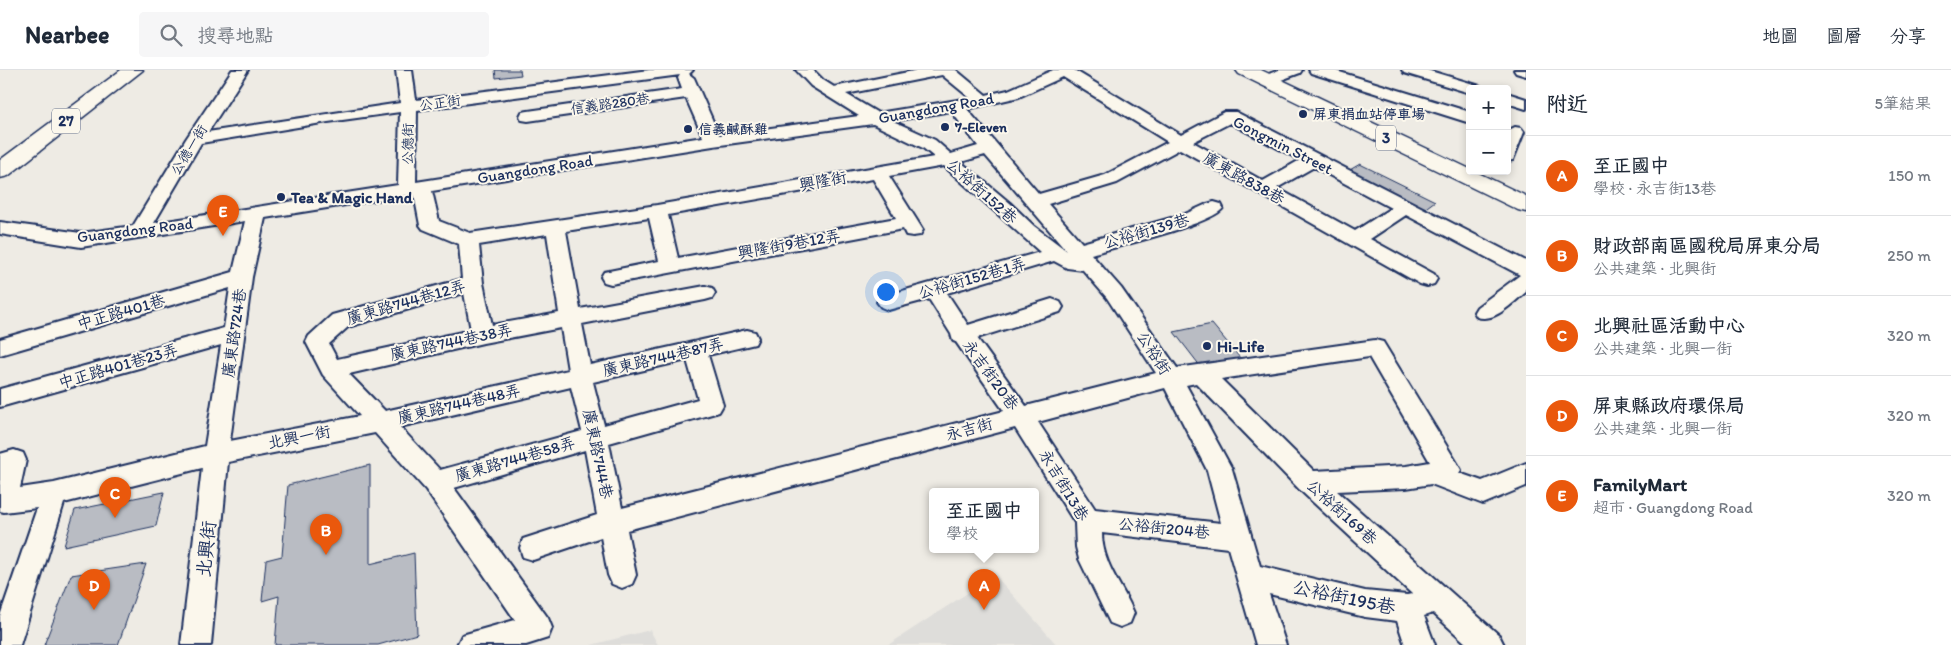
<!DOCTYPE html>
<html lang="zh-TW">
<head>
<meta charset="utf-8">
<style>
	body { margin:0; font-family:Itim,"LXGW WenKai TC",sans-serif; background:#f6f6f7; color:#1f2937 }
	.controls { position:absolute; right:15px; top:15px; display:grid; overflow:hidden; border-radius:5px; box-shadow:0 2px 8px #0003 }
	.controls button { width:45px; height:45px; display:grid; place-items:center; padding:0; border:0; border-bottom:1px solid #e0e1e3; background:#fff; color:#1f2937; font:25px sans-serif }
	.you { position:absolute; left:885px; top:221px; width:18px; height:18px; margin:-12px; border:4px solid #fff; border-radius:50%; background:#1a73e8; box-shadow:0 0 0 8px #1a73e833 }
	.badge { display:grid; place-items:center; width:32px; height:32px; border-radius:50%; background:#ea580c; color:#fff; font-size:16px; font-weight:700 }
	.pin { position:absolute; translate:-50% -41px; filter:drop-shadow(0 1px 2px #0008) }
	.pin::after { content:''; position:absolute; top:26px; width:18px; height:15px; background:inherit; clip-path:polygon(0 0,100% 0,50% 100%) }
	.popup { position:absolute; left:929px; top:418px; width:110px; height:65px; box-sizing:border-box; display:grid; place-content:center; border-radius:5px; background:#fff; filter:drop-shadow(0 1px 4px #0005); font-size:16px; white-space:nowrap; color:#747a83 }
	.popup b { font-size:19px; color:#1f2937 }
	.popup::after { content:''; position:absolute; left:50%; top:100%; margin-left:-10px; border:10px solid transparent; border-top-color:#fff }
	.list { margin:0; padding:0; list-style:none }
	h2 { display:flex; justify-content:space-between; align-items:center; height:65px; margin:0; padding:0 20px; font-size:21px }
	h2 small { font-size:16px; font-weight:400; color:#747a83 }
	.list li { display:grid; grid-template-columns:32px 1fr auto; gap:15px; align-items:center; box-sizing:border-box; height:80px; padding:0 20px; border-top:1px solid #e0e1e3 }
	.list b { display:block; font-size:19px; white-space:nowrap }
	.list p { margin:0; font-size:16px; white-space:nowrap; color:#747a83 }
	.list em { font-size:16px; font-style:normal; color:#747a83 }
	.icon { flex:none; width:28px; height:28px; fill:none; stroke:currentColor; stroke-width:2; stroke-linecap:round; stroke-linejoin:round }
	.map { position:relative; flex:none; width:1526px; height:575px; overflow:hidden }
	header { display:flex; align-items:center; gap:30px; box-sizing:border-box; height:70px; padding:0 25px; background:#fff; border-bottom:1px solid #e0e1e3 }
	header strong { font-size:24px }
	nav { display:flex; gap:28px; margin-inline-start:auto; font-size:18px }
	.search { width:350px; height:45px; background:#f6f6f7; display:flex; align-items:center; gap:12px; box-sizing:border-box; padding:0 18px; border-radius:5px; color:#747a83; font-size:19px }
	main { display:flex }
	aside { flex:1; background:#fff }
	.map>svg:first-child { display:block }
	.built { fill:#deddda }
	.building { fill:#b9bcc3; stroke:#1b2f5e }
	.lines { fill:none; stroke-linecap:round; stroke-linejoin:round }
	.minor-casing { stroke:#1b2f5e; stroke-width:4 }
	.major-casing { stroke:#1b2f5e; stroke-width:3 }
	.minor { fill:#fbf7ec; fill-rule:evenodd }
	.major { fill:#fbf7ec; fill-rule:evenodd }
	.poi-dot { fill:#1b2f5e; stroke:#fbf7ec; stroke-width:2 }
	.labels { text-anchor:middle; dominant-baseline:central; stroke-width:4; stroke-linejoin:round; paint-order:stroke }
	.far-street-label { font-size:14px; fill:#1b2f5e; stroke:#fbf7ec }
	.far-poi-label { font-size:14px; font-weight:bold; fill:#1b2f5e; stroke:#fbf7ec; text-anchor:start }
	.shield { fill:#fbf7ec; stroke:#5e6b89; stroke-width:1 }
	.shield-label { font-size:15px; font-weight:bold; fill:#1b2f5e }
	.street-label { font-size:16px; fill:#1b2f5e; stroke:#fbf7ec }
	.poi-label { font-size:16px; font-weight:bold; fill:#1b2f5e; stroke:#fbf7ec; text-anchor:start }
	.near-street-label { font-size:19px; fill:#1b2f5e; stroke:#fbf7ec }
</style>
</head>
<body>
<header>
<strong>Nearbee</strong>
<div class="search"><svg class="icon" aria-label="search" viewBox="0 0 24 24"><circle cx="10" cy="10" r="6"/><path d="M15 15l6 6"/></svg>搜尋地點</div>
<nav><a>地圖</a><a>圖層</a><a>分享</a></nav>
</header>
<main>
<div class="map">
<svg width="1526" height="575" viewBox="0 0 1526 575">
	<rect width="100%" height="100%" fill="#eeebe4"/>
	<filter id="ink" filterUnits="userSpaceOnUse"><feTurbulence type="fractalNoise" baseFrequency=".02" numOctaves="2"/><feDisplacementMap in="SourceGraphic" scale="10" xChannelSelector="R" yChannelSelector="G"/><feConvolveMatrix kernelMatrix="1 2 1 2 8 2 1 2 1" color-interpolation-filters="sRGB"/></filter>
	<g filter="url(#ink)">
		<g class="built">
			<path d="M995 505 1057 575H888Z"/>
			<path d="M650 560 658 575H591Z"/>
		</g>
		<g class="building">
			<path d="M495 0H520L521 5 496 8Z"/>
			<path d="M1360 94 1435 131 1423 140 1348 101Z"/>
			<path d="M1212 254 1241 289 1201 297 1174 262Z"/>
			<path d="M370 395V494L414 483 417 564 378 575H275L279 526 262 531 266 490 282 486 288 415Z"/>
			<path d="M164 422 156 456 64 476 75 440Z"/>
			<path d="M146 494 118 575H44L71 505Z"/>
		</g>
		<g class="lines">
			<g class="minor-casing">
				<g id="minor">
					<path d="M232 0H248L208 62 400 33 396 0H412L416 30 649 0H693L689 4 694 8 719 65 859 46 811 16 796 0H813L823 10 834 17 918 0H956L986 25 1008 20 1053 0H1074L1181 65 1224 42H1236L1526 191V222C1513 232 1495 253 1477 247L1474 242 1477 237 1520 205 1406 145 1370 169 1434 204 1437 209 1434 214 1427 216 1420 214 1180 79 1117 113 1048 134 1082 173 1185 144 1207 134 1214 132 1221 134 1223 138C1213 154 1115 177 1091 184L1121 218 1177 298 1375 270 1383 272 1457 393 1461 400 1459 403 1482 411 1526 393V416L1483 434 1431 414 1406 418 1337 421 1499 565 1504 575H1468L1433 543 1424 546 1435 575H1405L1397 551 1365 547 1269 524 1286 575H1256L1228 478 1102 463C1102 494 1123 516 1134 543L1130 553 1120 557 1110 553 1079 489 1076 477 1075 453 1015 358 627 460 636 505 632 514 622 518 612 514 608 505 601 467 533 490 523 487 520 478 523 469 597 445 585 380 454 418 548 548 552 558 548 568 526 575H457L462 565 515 550 426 420 375 363 228 392 211 575H181L202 398 64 433 20 575H0V546L37 438 4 442 0 441V384L14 380 23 383 26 390 20 418 54 413 205 376 221 275 0 337V319L224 258 230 218 0 285V269L233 202 245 151 81 177 0 164V152L81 163 133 156 186 69ZM680 5 678 8 682 19 528 41 522 42 520 46 522 50 528 51 686 28 703 67 416 112 417 40ZM942 5 970 28 878 43 846 24ZM1063 7 1168 72 1105 105 1039 124 967 39 1019 27ZM951 41 978 76 951 84 935 70 893 51ZM400 42 398 115 154 153 201 73 328 52ZM1230 53 1300 90 1263 111 1193 72ZM873 54 923 78 934 87 657 135 470 163 439 151 432 121 713 76ZM985 85 1067 181 1034 156 1010 133 961 92ZM944 96 1040 182 881 227 877 232 881 237 888 240 929 229 951 264 953 271 956 272 1004 341 622 438 609 373 719 342 723 335 708 285 755 274 758 268 755 262 747 260 590 295 582 254 705 230 712 228 715 223 712 218 705 216 580 239 566 161 649 148 659 191 604 202 601 207 604 212 611 214 903 159 906 165 913 166 920 165 923 160 889 106ZM1314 97 1391 138 1355 161 1277 118ZM873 109 896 148 678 188 668 145ZM414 124 420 155 423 159 459 174 462 209 332 245 309 266 306 272 323 305 360 346 230 371 252 207 265 148ZM547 164 559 243 492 255 483 213 479 175ZM1054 191 1067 198 1083 200 1107 228 1156 303 1026 336 977 268 1060 242 1063 237 1060 232 1052 229 968 255 947 223ZM464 223 471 260 337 289 329 274 348 257ZM561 258 568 300 385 341 349 304 483 273ZM1369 287 1430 392 1406 396 1314 401 1221 309ZM687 290 698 329 604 355 593 312ZM1196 313 1300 420 1412 524 1407 525 1365 521 1260 496 1232 399 1186 315ZM571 317 582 361 440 400 400 357ZM1165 318 1207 400 1221 453 1095 439 1038 352Z"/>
					<path d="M1279 0H1302L1300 3 1273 13H1261L1259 10 1261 7Z"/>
					<path d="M1309 0H1333L1470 42V53L1311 3Z"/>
					<path d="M1402 0H1427L1480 16 1482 19H1470V23L1404 3Z"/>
					<path d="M1514 0H1526V6L1516 3Z"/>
					<path d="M1507 23 1526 29V39L1507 33Z"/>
					<path d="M1515 57 1521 58 1524 62 1513 90 1507 91V61Z"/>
				</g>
			</g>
			<g class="major-casing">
				<g id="major">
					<path d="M121 0H143L8 106 0 108V90Z"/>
					<path d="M1236 0H1261L1470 99V101H1474L1526 126V142L1518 140 1239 4Z"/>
				</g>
			</g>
			<use href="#minor" class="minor"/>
			<use href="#major" class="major"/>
		</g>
	</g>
	<g class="poi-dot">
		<circle cx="1303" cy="44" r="5"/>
		<circle cx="945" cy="57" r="5"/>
		<circle cx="688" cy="59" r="5"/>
		<circle cx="281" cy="127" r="5"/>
		<circle cx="1207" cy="276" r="5"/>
	</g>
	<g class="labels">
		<g class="far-street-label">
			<text transform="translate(440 33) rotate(-8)">公正街</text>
			<text transform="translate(610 34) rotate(-8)">信義路280巷</text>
			<text transform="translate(408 74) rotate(-89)">公德街</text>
			<text transform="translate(189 80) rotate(-58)">公德一街</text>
		</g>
		<g class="far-poi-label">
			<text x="1313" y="44">屏東捐血站停車場</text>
			<text x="955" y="57">7-Eleven</text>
			<text x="698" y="59">信義鹹酥雞</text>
		</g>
		<g class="shield">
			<rect x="52" y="38.5" width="28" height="25" rx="4"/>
			<rect x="1376" y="55.5" width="20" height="25" rx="4"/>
		</g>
		<g class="shield-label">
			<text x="66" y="51">27</text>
			<text x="1386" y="68">3</text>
		</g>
		<g class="street-label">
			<text transform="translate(936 38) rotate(-10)">Guangdong Road</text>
			<text transform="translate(1283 75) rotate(27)">Gongmin Street</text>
			<text transform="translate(535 99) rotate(-9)">Guangdong Road</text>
			<text transform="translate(1244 108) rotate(29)">廣東路838巷</text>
			<text transform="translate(823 111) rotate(-10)">興隆街</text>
			<text transform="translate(982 121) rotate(42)">公裕街152巷</text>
			<text transform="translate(135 160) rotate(-7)">Guangdong Road</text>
			<text transform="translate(1146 161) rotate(-16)">公裕街139巷</text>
			<text transform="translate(789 174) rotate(-10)">興隆街9巷12弄</text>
			<text transform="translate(972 208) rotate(-16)">公裕街152巷1弄</text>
			<text transform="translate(406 232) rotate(-16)">廣東路744巷12弄</text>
			<text transform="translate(121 242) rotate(-16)">中正路401巷</text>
			<text transform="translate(234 263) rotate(-82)">廣東路724巷</text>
			<text transform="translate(451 272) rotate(-12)">廣東路744巷38弄</text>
			<text transform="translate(1154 283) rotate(57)">公裕街</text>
			<text transform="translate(663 287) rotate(-13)">廣東路744巷87弄</text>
			<text transform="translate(118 296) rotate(-16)">中正路401巷23弄</text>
			<text transform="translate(991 305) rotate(54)">永吉街20巷</text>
			<text transform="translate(459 334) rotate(-13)">廣東路744巷48弄</text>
			<text transform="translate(969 359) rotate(-15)">永吉街</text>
			<text transform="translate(299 367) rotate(-11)">北興一街</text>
			<text transform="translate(598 384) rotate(78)">廣東路744巷</text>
			<text transform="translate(515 389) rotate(-16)">廣東路744巷58弄</text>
			<text transform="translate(1064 415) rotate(59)">永吉街13巷</text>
			<text transform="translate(1342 442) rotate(42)">公裕街169巷</text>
			<text transform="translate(1164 458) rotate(6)">公裕街204巷</text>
		</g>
		<g class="poi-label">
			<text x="291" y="127">Tea &amp; Magic Hand</text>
			<text x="1217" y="276">Hi-Life</text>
		</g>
		<g class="near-street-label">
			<text transform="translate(206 479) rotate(-84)">北興街</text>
			<text transform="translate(1344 527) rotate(12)">公裕街195巷</text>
		</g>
	</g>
</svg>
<div class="controls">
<button>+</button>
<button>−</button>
</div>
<div class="you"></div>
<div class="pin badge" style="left:984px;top:540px">A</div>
<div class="popup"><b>至正國中</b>學校</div>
<div class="pin badge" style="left:326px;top:485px">B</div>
<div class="pin badge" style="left:115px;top:448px">C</div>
<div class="pin badge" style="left:94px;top:540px">D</div>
<div class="pin badge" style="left:223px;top:166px">E</div>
</div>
<aside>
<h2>附近<small>5筆結果</small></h2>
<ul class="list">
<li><span class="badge">A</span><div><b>至正國中</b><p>學校 · 永吉街13巷</p></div><em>150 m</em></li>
<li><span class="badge">B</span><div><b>財政部南區國稅局屏東分局</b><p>公共建築 · 北興街</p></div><em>250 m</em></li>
<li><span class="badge">C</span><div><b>北興社區活動中心</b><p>公共建築 · 北興一街</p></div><em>320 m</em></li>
<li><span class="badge">D</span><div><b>屏東縣政府環保局</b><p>公共建築 · 北興一街</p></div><em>320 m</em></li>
<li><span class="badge">E</span><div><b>FamilyMart</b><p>超市 · Guangdong Road</p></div><em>320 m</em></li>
</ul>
</aside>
</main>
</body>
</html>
